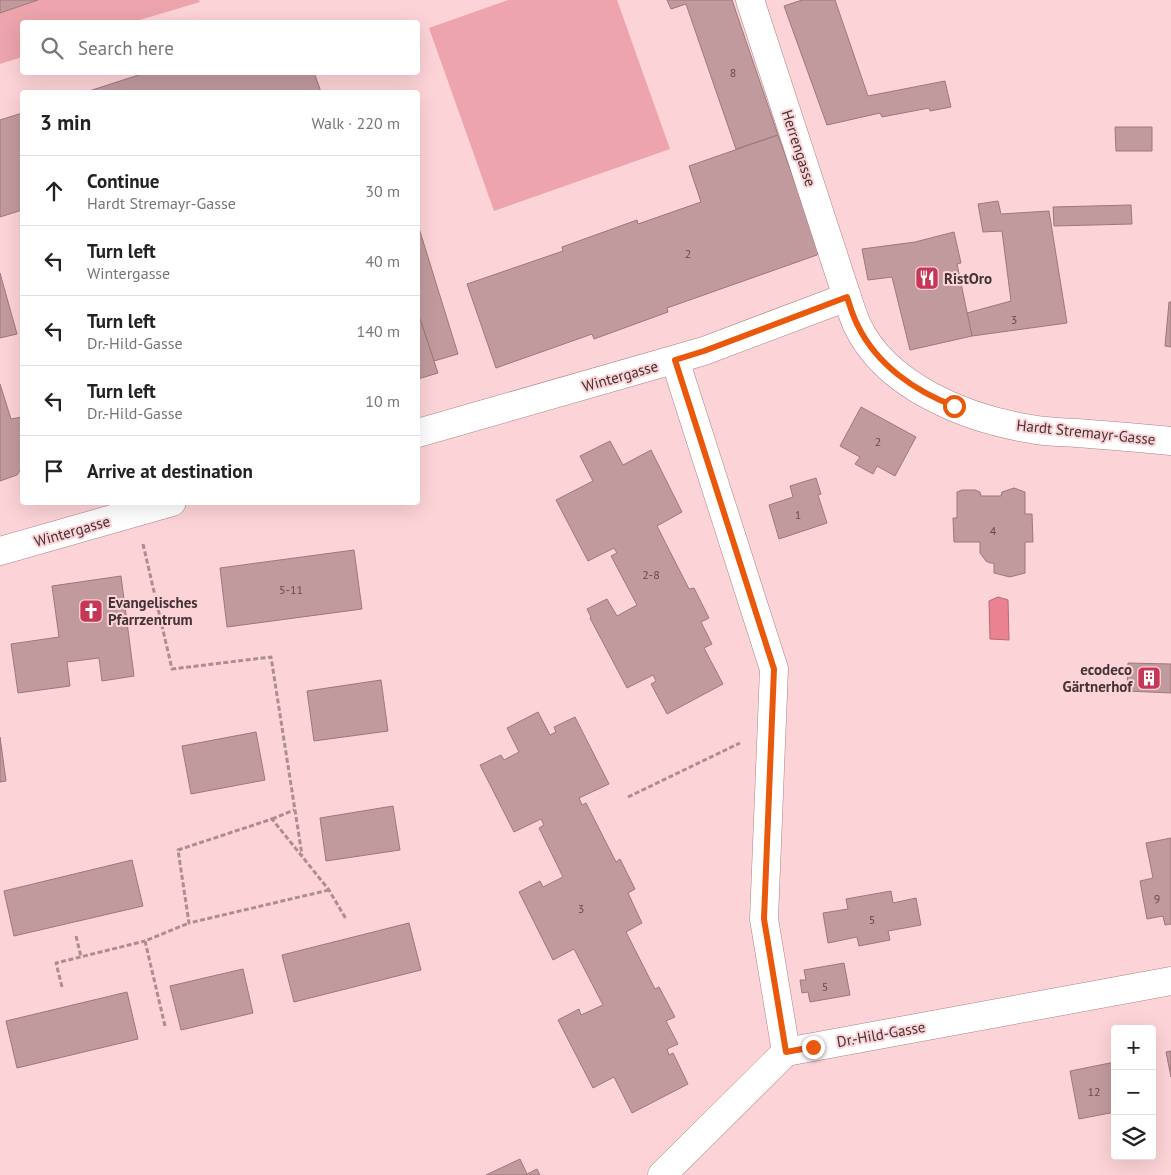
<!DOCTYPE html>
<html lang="en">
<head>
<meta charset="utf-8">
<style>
	body { margin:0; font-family:"PT Sans",sans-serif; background:#f2f2f2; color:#222 }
	.controls { position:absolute; right:15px; bottom:15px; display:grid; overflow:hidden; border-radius:5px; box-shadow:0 5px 20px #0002 }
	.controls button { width:45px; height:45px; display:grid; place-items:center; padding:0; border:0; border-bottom:1px solid #e0e0e0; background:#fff; color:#222; font:25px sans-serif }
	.stop { position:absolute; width:15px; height:15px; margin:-11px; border:4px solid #ea580c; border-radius:50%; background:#fff }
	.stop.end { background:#ea580c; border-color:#fff; box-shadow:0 1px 5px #0008 }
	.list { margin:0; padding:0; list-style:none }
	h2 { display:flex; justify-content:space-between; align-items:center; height:65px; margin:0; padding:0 20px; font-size:21px }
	h2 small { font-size:16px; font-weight:400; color:#767676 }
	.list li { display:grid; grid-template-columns:32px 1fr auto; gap:15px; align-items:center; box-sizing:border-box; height:70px; padding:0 20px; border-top:1px solid #e0e0e0 }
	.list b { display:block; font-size:19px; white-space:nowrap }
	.list p { margin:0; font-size:16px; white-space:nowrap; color:#767676 }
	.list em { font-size:16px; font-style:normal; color:#767676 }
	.icon { flex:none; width:28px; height:28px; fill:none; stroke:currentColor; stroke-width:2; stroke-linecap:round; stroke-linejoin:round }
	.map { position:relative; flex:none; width:1171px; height:1175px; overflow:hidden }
	.search { position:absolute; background:#fff; box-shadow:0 5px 20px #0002; left:20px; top:20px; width:400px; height:55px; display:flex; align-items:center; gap:12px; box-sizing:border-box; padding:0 18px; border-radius:5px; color:#767676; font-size:19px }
	.panel { position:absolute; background:#fff; box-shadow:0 5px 20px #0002; left:20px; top:90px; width:400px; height:415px; border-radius:5px }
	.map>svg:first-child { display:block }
	.green { fill:#eda4ac }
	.water { fill:#eb8291; stroke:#b96a75 }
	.building { fill:#c19a9e; stroke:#9d787b }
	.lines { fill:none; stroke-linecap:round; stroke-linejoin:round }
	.minor-casing { stroke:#a98387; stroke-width:29 }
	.path { stroke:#ac8e91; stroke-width:3; stroke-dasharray:5 2.5; stroke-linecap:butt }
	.minor { stroke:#fff; stroke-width:28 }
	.route { stroke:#ea580c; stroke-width:6 }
	.labels { text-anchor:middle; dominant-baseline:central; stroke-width:4; stroke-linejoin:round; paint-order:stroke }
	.number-label { font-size:12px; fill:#624d4f }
	.street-label { font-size:15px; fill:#433335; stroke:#fcd3d7 }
	.poi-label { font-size:15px; font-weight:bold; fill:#433335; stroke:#fcd3d7; text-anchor:start }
</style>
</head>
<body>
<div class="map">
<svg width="1171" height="1175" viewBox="0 0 1171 1175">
	<rect width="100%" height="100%" fill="#fcd3d7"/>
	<g class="green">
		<path d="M38 0H199L200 2 133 22H22V57L0 64V13Z"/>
		<path d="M508 0H617L670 149 494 211 429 28Z"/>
	</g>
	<path class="water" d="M998 597 1008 600 1009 640 990 639 989 601Z"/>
	<g class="building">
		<path d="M0 0H38L0 13Z"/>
		<path d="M667 0H732L778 135 736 149 686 4 671 9Z"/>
		<path d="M802 0H835L868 96 945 81 951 107 930 111 929 108 882 117 880 113 827 125 784 6Z"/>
		<path d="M148 72H314L321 92H86Z"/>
		<path d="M22 113V210L0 217V120Z"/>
		<path d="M1115 127H1152V151H1116Z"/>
		<path d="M778 135 819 250 817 255 667 308 668 312 594 339 592 334 496 368 467 284 563 251 562 247 637 220 638 224 701 202 689 166Z"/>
		<path d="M998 201 1001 214 1049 211 1067 323 972 336 967 313 1011 301 1002 231 983 232 978 204Z"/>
		<path d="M1131 205 1132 224 1054 226 1053 207Z"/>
		<path d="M418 225 458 354 434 361 418 313Z"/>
		<path d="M954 232 961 263 957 264 972 336 910 350 892 277 868 280 862 249 915 242Z"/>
		<path d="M0 273 17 334 0 338Z"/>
		<path d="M1169 302H1171V347L1165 346Z"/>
		<path d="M418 313 438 373 418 379Z"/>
		<path d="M0 384 11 419 22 417V442L20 443 22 449V468L17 475 0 481Z"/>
		<path d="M861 407 916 437 895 476 877 466 873 474 855 464 860 457 840 446Z"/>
		<path d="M610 441 623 465 651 450 682 512 657 526 689 589 694 588 709 618 701 622 712 644 704 648 723 684 667 714 651 684 656 681 653 675 627 688 590 618 591 617 587 609 607 599 617 616 637 605 611 556 617 553 614 548 588 561 556 500 593 481 580 456Z"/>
		<path d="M816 478 821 494 818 495 827 523 779 539 769 505 793 497 790 486Z"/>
		<path d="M1014 488 1025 492V514H1032L1033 542H1025V573L1010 577 994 573V563H990L986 561 980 553V542H954L953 518H957V492L962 490H975L980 492 981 496H1001L1002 492Z"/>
		<path d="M354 550 362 609 227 627 220 568Z"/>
		<path d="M121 576 134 676 102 681 99 658 67 662 70 686 18 693 11 644 59 637 52 586Z"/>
		<path d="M1128 663 1171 664V693L1127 691Z"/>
		<path d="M381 680 388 731 314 741 307 691Z"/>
		<path d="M538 712 550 735 556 732 554 727 575 717 609 784 579 798 582 805 586 803 616 862 620 859 635 889 628 893 642 923 626 932 655 989 659 987 675 1017 666 1021 678 1044 667 1049 669 1055 673 1053 688 1084 632 1113 614 1077 593 1088 558 1020 579 1009 581 1015 603 1005 574 949 553 960 519 892 540 881 543 887 563 877 539 828 544 825 541 819 514 832 480 765 501 755 504 760 519 752 507 728Z"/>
		<path d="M256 732 265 780 191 794 182 746Z"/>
		<path d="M0 737 6 781 0 782Z"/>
		<path d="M393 806 400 850 326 861 320 818Z"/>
		<path d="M1171 838V924L1165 925 1163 916 1147 919 1140 881 1153 878 1146 843Z"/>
		<path d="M132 860 143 906 14 936 4 891Z"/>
		<path d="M891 891 893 903 916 898 921 925 888 931 890 940 859 946 857 937 828 943 823 913 848 909 846 899Z"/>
		<path d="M409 923 421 970 294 1002 282 955Z"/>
		<path d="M844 963 850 995 810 1002 808 992 802 993 800 980H806L804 970Z"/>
		<path d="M243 969 253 1013 181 1030 170 986Z"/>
		<path d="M127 992 138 1039 17 1068 6 1021Z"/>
		<path d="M1171 1051V1077L1166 1052Z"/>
		<path d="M1115 1062V1112L1079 1119 1070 1071Z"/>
		<path d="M520 1159 527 1174 537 1169 540 1175H486Z"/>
	</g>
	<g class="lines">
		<g class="minor-casing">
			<g id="minor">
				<path d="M750 0 847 297C850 306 853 316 857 325 886 387 968 419 1031 429 1046 432 1061 432 1076 433 1108 435 1139 438 1171 441"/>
				<path d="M675 360 774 669 764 919 786 1052"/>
				<path d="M418 433 704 351 847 297"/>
				<path d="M0 551 172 502"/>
				<path d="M786 1052 1171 981"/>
				<path d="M662 1175 786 1052"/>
			</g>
		</g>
		<g class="path">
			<path d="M143 544 172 669 271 657 302 855"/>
			<path d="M628 797 740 743"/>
			<path d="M272 819 294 810"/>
			<path d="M329 890 189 923 178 850 272 819 329 890 346 919"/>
			<path d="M76 936 81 957"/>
			<path d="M62 987 56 963 145 941"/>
			<path d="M165 1026 145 941 189 923"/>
		</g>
		<use href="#minor" class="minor"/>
	</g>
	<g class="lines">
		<path class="route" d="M813 1047 786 1052 764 919 774 669 675 360 704 351 847 297C850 306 853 317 858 326 877 365 915 391 954 406"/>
	</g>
	<defs>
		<g id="restaurant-square" transform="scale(1.25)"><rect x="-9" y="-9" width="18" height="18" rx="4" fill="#c63657" stroke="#fcd3d7"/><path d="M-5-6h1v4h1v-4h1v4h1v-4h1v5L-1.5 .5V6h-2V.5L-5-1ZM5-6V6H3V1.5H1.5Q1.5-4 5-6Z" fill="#fff"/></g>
		<g id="church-square" transform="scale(1.25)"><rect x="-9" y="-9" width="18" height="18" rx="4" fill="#c63657" stroke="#fcd3d7"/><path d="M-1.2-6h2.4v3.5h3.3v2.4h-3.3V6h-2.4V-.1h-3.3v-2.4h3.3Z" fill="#fff"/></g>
		<g id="building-square" transform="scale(1.25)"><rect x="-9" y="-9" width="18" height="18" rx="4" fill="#c63657" stroke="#fcd3d7"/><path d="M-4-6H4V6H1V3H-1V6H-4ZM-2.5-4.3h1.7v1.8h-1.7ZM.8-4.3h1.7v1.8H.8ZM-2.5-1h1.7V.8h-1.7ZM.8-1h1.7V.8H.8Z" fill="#fff"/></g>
	</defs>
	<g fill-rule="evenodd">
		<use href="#restaurant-square" x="927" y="278"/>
		<use href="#church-square" x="91" y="611"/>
		<use href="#building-square" x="1149" y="678"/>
	</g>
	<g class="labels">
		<g class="number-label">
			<text x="733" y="72">8</text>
			<text x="688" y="253">2</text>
			<text x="1014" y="319">3</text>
			<text x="878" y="441">2</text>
			<text x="798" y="514">1</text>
			<text x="993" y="530">4</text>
			<text x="651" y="574">2-8</text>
			<text x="291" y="589">5-11</text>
			<text x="1157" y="898">9</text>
			<text x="581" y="908">3</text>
			<text x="872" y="919">5</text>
			<text x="825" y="986">5</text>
			<text x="1094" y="1091">12</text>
		</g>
		<g class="street-label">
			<text transform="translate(799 148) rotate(72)">Herrengasse</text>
			<text transform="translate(620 376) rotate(-16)">Wintergasse</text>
			<text transform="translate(1086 432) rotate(6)">Hardt Stremayr-Gasse</text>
			<text transform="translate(72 531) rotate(-16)">Wintergasse</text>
			<text transform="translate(881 1034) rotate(-10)">Dr.-Hild-Gasse</text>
		</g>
		<g class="poi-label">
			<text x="944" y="278">RistOro</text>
			<text x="108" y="602">Evangelisches<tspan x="108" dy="17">Pfarrzentrum</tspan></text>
			<text x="1132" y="669" text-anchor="end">ecodeco<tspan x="1132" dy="17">Gärtnerhof</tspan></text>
		</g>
	</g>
</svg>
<div class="controls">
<button>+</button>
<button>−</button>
<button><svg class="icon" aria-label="layers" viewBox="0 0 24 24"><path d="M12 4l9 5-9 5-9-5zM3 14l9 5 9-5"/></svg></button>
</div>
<div class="stop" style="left:954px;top:406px"></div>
<div class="stop end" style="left:813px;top:1047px"></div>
<div class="search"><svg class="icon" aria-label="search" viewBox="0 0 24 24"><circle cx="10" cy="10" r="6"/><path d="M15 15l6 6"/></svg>Search here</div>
<section class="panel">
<h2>3 min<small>Walk · 220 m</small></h2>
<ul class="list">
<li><svg class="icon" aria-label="ahead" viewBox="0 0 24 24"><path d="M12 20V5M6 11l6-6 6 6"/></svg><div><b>Continue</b><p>Hardt Stremayr-Gasse</p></div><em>30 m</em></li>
<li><svg class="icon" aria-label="left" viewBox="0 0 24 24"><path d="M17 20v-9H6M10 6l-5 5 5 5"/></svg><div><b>Turn left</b><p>Wintergasse</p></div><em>40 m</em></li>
<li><svg class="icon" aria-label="left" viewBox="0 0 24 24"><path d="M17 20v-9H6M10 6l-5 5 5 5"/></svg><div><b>Turn left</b><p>Dr.-Hild-Gasse</p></div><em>140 m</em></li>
<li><svg class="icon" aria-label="left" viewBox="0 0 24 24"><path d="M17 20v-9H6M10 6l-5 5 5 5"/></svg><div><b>Turn left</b><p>Dr.-Hild-Gasse</p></div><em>10 m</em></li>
<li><svg class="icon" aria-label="arrive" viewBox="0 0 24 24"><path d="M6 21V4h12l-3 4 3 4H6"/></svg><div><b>Arrive at destination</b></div></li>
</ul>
</section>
</div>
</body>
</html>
